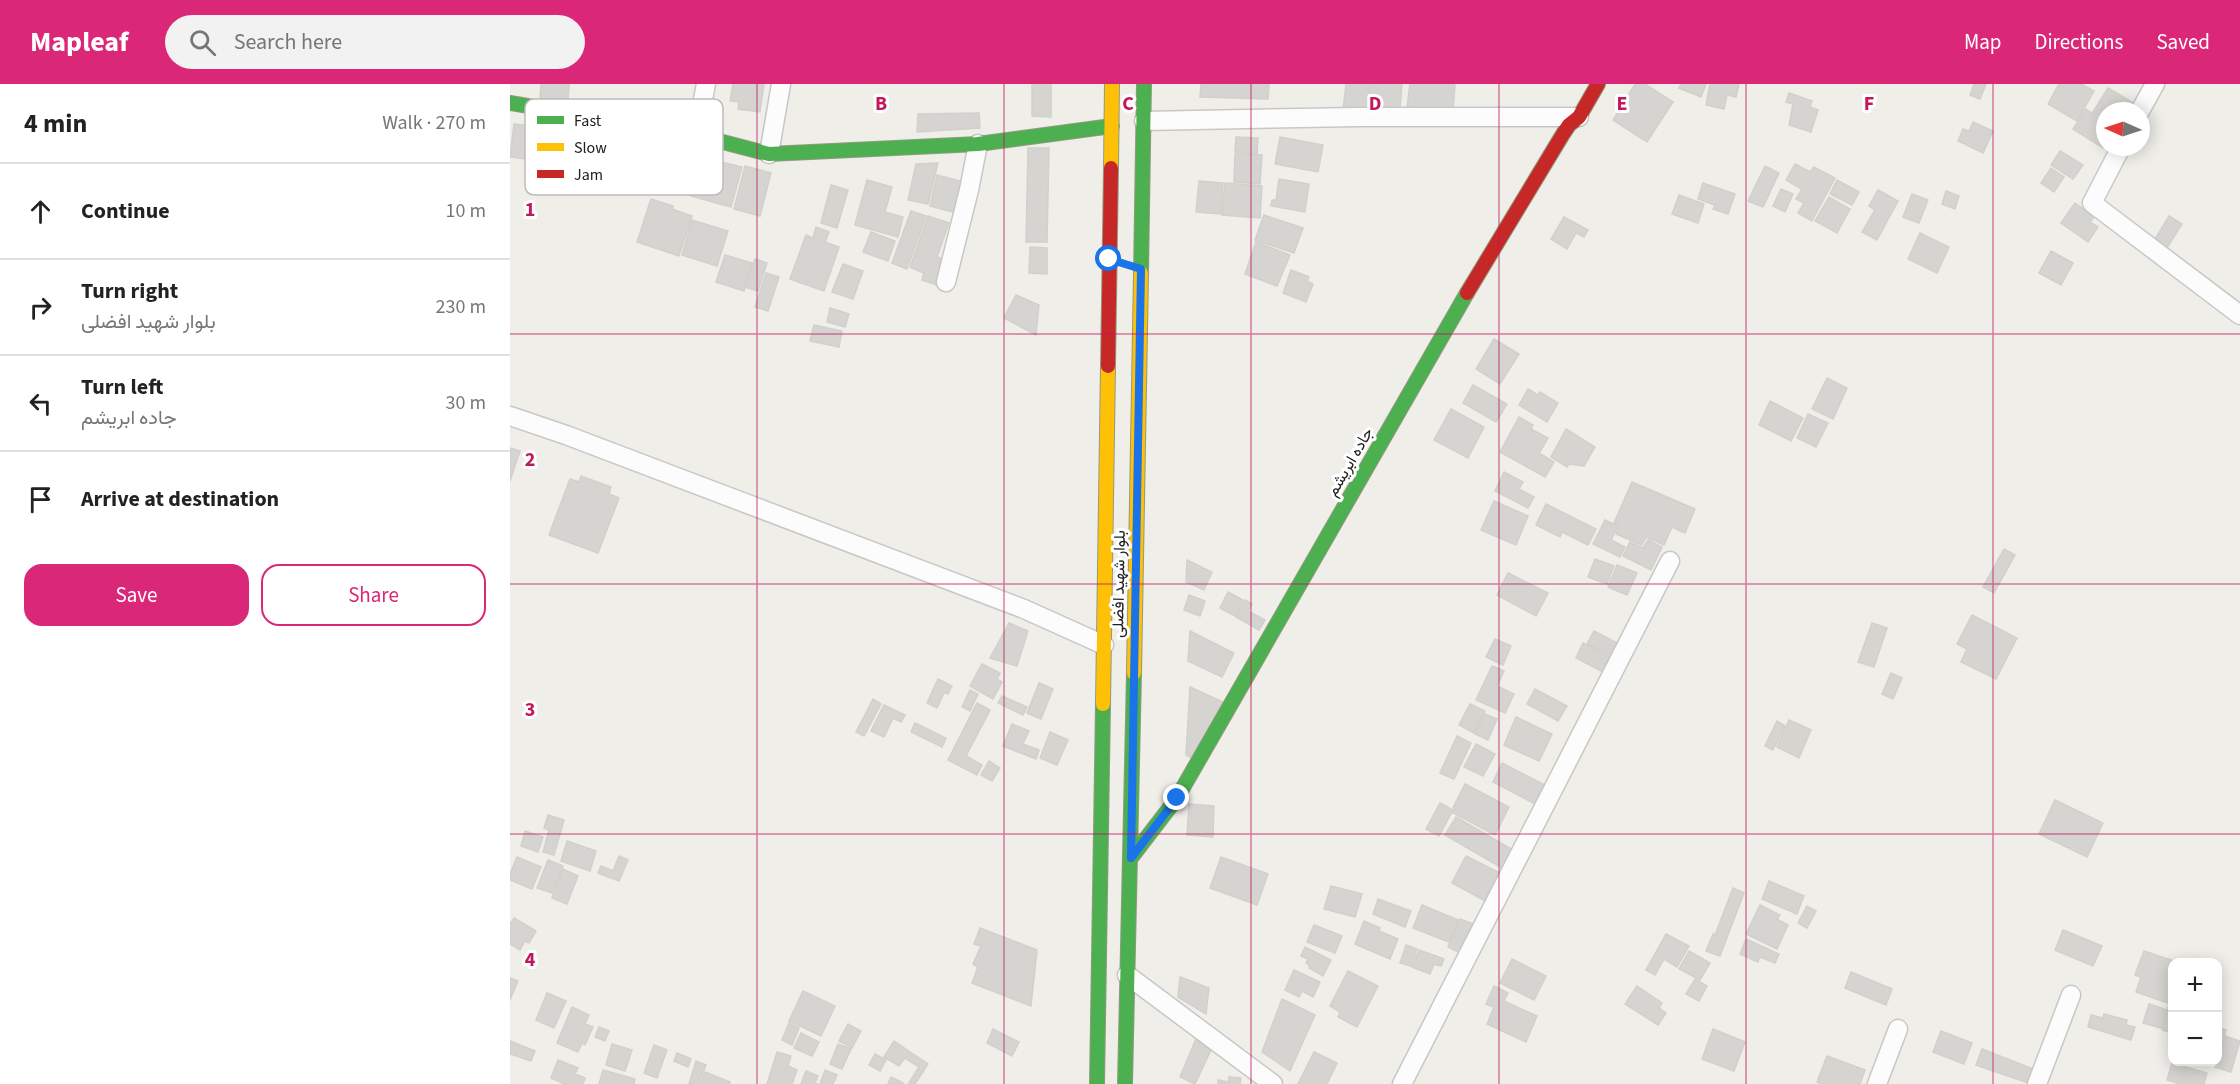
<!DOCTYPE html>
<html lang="en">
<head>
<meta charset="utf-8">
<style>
	body { margin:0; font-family:"Source Sans 3",Vazirmatn,sans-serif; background:#f2f2f2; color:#222 }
	.controls { position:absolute; right:18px; bottom:18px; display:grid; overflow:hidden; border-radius:12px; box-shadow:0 3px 15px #0003 }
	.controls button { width:54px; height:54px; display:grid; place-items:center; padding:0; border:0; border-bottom:2px solid #e0e0e0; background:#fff; color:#222; font:30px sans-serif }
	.compass { position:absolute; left:1586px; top:18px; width:54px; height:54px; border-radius:50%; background:#fff; box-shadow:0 3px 15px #0003; rotate:273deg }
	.stop { position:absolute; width:18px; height:18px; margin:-14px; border:4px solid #1a73e8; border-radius:50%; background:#fff }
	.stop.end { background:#1a73e8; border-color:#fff; box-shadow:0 2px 6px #0008 }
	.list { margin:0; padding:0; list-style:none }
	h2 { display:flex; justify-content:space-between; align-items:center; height:78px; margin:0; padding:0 24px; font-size:26px }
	h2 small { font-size:20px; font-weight:400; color:#767676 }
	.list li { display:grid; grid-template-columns:39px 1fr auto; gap:18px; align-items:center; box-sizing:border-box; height:96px; padding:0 24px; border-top:2px solid #e0e0e0 }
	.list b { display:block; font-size:22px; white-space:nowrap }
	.list p { margin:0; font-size:20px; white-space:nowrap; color:#767676 }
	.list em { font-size:20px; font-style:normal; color:#767676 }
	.actions { display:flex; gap:12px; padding:18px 24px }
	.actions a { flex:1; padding:14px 0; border:2px solid #db2777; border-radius:18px; text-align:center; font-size:21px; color:#db2777 }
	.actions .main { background:#db2777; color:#fff }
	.icon { flex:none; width:33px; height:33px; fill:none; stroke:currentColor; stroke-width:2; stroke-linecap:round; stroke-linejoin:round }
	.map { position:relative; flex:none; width:1730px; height:1000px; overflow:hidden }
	header { display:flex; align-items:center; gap:36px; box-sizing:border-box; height:84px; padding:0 30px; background:#db2777; color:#fff }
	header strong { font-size:28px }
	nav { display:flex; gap:33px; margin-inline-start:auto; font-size:21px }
	.search { width:420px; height:54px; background:#f2f2f2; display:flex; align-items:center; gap:15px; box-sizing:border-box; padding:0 21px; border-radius:33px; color:#767676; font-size:22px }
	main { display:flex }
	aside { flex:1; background:#fff }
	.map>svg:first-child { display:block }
	.building { fill:#d5d4d0; stroke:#d2d0ca; stroke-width:1.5 }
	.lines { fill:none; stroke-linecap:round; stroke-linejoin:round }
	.street-casing { stroke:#c7c7c5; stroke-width:21 }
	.fast-casing { stroke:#939a7f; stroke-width:16 }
	.slow-casing { stroke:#939a7f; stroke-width:16 }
	.jam-casing { stroke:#939a7f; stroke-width:16 }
	.street { stroke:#fdfcfc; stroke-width:18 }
	.fast { stroke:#4caf50; stroke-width:14 }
	.slow { stroke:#ffc107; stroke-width:14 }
	.jam { stroke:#c62828; stroke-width:14 }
	.route { stroke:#1a73e8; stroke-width:8 }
	.grid { fill:none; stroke:#c2185b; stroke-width:1.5; stroke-opacity:0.55 }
	.labels { text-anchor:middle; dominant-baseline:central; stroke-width:6; stroke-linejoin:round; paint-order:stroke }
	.street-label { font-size:16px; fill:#202020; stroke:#fff }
	.key { fill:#fff; stroke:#bcbcbc; stroke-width:1.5 }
	.key-label { font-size:16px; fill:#202020 }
	.grid-label { font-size:20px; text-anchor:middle; font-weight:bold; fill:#c2185b; stroke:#fff; stroke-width:6; stroke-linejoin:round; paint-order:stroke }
</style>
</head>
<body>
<header>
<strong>Mapleaf</strong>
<div class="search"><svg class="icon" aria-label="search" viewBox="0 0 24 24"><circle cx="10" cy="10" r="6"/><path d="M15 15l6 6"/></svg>Search here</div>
<nav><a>Map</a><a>Directions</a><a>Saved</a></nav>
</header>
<main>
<aside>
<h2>4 min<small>Walk · 270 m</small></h2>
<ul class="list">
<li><svg class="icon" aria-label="ahead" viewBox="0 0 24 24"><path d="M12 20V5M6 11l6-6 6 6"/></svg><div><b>Continue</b></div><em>10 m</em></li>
<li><svg class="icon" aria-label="right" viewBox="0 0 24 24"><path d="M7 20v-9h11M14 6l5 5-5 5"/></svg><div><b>Turn right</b><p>بلوار شهید افضلی</p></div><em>230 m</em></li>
<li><svg class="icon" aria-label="left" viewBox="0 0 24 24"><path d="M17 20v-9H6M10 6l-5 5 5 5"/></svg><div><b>Turn left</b><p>جاده ابریشم</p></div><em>30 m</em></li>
<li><svg class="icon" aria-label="arrive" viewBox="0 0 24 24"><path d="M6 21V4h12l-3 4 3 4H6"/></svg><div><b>Arrive at destination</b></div></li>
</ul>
<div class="actions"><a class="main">Save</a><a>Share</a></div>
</aside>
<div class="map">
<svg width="1730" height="1000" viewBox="0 0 1730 1000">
	<rect width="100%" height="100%" fill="#efeee9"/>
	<g class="building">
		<path d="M31 0H59L58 17 30 14Z"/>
		<path d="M223 0H254L250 28 228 25 229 18 220 17Z"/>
		<path d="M522 0H541V33L522 32Z"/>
		<path d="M691 0H759L758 15 690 13Z"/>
		<path d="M836 0H860L857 28 833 26Z"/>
		<path d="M860 0H892L890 24 858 22Z"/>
		<path d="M900 0H945L943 28 897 23Z"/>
		<path d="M1125 0H1135L1163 18 1137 58 1103 36Z"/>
		<path d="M1171 0H1196L1191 13 1169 4Z"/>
		<path d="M1200 0H1229L1226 13 1217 11 1214 25 1196 21Z"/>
		<path d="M1464 0H1476L1470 15 1460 11Z"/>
		<path d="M1549 0H1571L1584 7 1567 37 1538 20Z"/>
		<path d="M1598 4 1625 20 1621 27H1595V35L1583 28Z"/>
		<path d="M1279 9 1302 17 1300 23 1308 26 1301 48 1279 41 1283 20 1276 18Z"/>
		<path d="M1576 25 1595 38 1593 64 1563 45Z"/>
		<path d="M469 29 470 44 407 48 408 30Z"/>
		<path d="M1463 38 1483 47 1473 69 1448 57 1453 45 1459 47Z"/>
		<path d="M4 40 28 43 24 76 0 73Z"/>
		<path d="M726 53 748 54 747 70 725 68Z"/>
		<path d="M770 53 813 61 808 88 765 80Z"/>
		<path d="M518 64H539L537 158H516Z"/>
		<path d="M1550 67 1573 81 1563 95 1541 81Z"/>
		<path d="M725 70 752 71 750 100 724 98Z"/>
		<path d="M191 73 232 83 221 123 181 112Z"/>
		<path d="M428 79 418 120 398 116 406 80Z"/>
		<path d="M1285 80 1300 88 1304 83 1325 94 1302 137 1288 129 1294 119 1286 115 1292 105 1276 96Z"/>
		<path d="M235 82 261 89 250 132 224 125Z"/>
		<path d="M1255 82 1269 89 1253 123 1238 117Z"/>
		<path d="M1541 84 1554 93 1544 108 1531 99Z"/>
		<path d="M427 91 454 98 446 129 420 122Z"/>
		<path d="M769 95 799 100 795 128 761 122 762 116H766Z"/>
		<path d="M357 96 382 103 375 128 393 133 388 153 345 141Z"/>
		<path d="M1327 96 1349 108 1342 121 1320 110Z"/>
		<path d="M689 97 713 99 711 130 686 128Z"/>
		<path d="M715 99 752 102 750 134 712 131Z"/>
		<path d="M1193 99 1225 110 1218 130 1203 125 1205 121 1188 115Z"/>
		<path d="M321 101 338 106 327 144 311 139Z"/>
		<path d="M1271 105 1283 110 1275 128 1263 122Z"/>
		<path d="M1368 106 1388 117 1367 156 1352 148 1365 126 1359 122Z"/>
		<path d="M1436 107 1449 112 1445 125 1432 120Z"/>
		<path d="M1402 110 1418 116 1409 139 1393 133Z"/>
		<path d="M1169 111 1194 120 1188 139 1162 130Z"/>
		<path d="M1319 113 1340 125 1327 149 1305 137Z"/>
		<path d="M141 115 163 122 162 125 182 132 169 172 127 158Z"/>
		<path d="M1565 119 1584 133 1580 138 1588 143 1578 158 1551 139Z"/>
		<path d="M401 127 416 132 397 185 382 179Z"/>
		<path d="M754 131 793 144 784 169 745 156Z"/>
		<path d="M418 132 439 139 427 173 438 177 430 202 412 196 414 189 400 183Z"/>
		<path d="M1659 132 1672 140 1655 167 1642 160Z"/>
		<path d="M1054 133 1078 146 1074 153 1066 149 1057 165 1041 155Z"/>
		<path d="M182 136 218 147 207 182 172 171Z"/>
		<path d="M306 143 319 148 315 158 329 163 314 207 280 195 296 151 303 154Z"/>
		<path d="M361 148 385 157 378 177 353 168Z"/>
		<path d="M1410 149 1439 163 1427 189 1398 175Z"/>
		<path d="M746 158 780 171 767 202 735 190Z"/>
		<path d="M520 163 537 164V190L519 189Z"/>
		<path d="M1541 167 1563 179 1551 201 1529 189Z"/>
		<path d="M215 171 242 179 234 207 206 198Z"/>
		<path d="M245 175 257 179 248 207 235 203Z"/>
		<path d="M333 180 353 187 343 215 322 208Z"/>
		<path d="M781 186 799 193 797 197 803 200 796 218 773 209Z"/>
		<path d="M256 189 269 193 258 227 245 223Z"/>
		<path d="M506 211 529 221 526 251 494 234Z"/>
		<path d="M320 224 339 230 335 243 317 238Z"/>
		<path d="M304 241 332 247 329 263 300 257Z"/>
		<path d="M984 255 1009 270 990 300 966 285Z"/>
		<path d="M1317 294 1337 304 1323 335 1302 325Z"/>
		<path d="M963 301 997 320 986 338 953 319Z"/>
		<path d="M1018 305 1028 311 1030 308 1048 319 1037 338 1009 321Z"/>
		<path d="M1260 317 1293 334 1281 357 1249 341Z"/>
		<path d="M941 325 974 343 958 374 924 356Z"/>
		<path d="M1298 330 1318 339 1306 363 1287 354Z"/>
		<path d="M1009 333 1023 341 1021 345 1038 354 1029 369 1044 378 1035 393 990 368Z"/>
		<path d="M1056 345 1085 363 1074 382 1059 380 1057 383 1041 373Z"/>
		<path d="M0 364 10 367 0 397Z"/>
		<path d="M994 388 1013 398 1009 405 1024 413 1018 424 985 407Z"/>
		<path d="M71 392 101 403 99 410 109 414 88 469 39 451 60 395 69 398Z"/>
		<path d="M1122 398 1185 425 1175 449 1162 443 1154 461 1136 453 1132 461 1106 450 1110 442 1104 439Z"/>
		<path d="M984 417 1018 432 1006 461 971 446Z"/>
		<path d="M1036 420 1086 445 1078 461 1052 448 1050 453 1026 441Z"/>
		<path d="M1095 436 1108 442 1101 456 1115 463 1110 473 1083 460Z"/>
		<path d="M1138 456 1152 463 1141 486 1113 472 1120 458 1133 464Z"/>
		<path d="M1494 465 1505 471 1484 509 1473 503Z"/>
		<path d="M1085 475 1104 482 1097 500 1078 493Z"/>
		<path d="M677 476 702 488 694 506 676 498Z"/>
		<path d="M1107 481 1127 489 1117 511 1098 503Z"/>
		<path d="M998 489 1038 509 1026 532 987 511Z"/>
		<path d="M718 508 733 516 725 532 710 524Z"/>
		<path d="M679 511 695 517 690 532 674 526Z"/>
		<path d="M735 516 742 520 738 527 755 536 749 546 726 533Z"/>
		<path d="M1462 531 1507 554 1486 595 1451 578 1457 565 1447 560Z"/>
		<path d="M499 539 518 547 507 582 480 574Z"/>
		<path d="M1362 539 1377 544 1364 583 1348 578Z"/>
		<path d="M680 547 724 569 712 593 678 577Z"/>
		<path d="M1084 547 1109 560 1103 572 1077 560Z"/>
		<path d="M985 555 1001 562 993 581 976 573Z"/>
		<path d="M1073 559 1101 573 1093 588 1066 574Z"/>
		<path d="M472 580 490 589 487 595 492 598 483 615 460 602Z"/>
		<path d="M982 582 994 587 987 602 1004 610 995 629 966 616Z"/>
		<path d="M1381 589 1392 594 1383 615 1372 610Z"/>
		<path d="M428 595 442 602 438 610 434 609 427 624 417 619Z"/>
		<path d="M529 599 543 605 531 635 517 629Z"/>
		<path d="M680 603 713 618 684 675 676 671Z"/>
		<path d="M1025 605 1057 622 1048 637 1017 620Z"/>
		<path d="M460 606 468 610 460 627 452 623Z"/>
		<path d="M492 612 517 623 513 631 488 619Z"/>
		<path d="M363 615 371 620 354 652 346 648Z"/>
		<path d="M467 619 480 626 456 672 472 681 467 691 438 676Z"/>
		<path d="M960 620 975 627 964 649 949 641Z"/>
		<path d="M374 621 395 631 391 638 383 634 374 653 361 647Z"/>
		<path d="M975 630 987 635 978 656 965 650Z"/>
		<path d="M1006 633 1042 650 1029 677 994 661Z"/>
		<path d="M1279 636 1301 646 1289 674 1267 663Z"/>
		<path d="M1267 637 1275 642 1263 666 1255 662Z"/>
		<path d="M405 639 436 654 432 663 401 648Z"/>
		<path d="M502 640 519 647 513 660 529 666 526 675 493 662Z"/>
		<path d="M540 648 558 656 547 681 530 674Z"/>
		<path d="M947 652 961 659 944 695 930 689Z"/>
		<path d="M966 660 985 670 973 692 954 683Z"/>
		<path d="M479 677 490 684 482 697 471 691Z"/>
		<path d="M992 679 1039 703 1029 722 983 698Z"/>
		<path d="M955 700 999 723 985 751 943 729 945 725 943 724Z"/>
		<path d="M1545 716 1593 739 1577 773 1529 750Z"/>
		<path d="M930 719 943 726 929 752 916 745Z"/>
		<path d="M679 720 704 722 703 753 677 751Z"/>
		<path d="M38 731 54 736 44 771 33 768 39 746 34 744Z"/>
		<path d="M946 733 1003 766 992 784 935 751Z"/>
		<path d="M15 747 33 753 28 768 11 762Z"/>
		<path d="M57 757 86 767 80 787 51 777Z"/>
		<path d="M109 772 118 776 109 797 88 789 91 782 103 787Z"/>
		<path d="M956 772 994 791 979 819 942 799Z"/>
		<path d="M7 773 31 783 22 805 0 796V790Z"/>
		<path d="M711 773 758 790 747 821 700 804Z"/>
		<path d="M38 776 53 782 42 809 27 804Z"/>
		<path d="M53 785 68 792 57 820 42 814Z"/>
		<path d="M1259 797 1294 812 1287 830 1252 815Z"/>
		<path d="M821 802 852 810 845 833 814 825Z"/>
		<path d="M1223 804 1234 809 1210 872 1196 867 1203 850 1205 851Z"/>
		<path d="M868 815 901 827 895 843 863 830Z"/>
		<path d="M912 821 948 836 939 858 903 844Z"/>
		<path d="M1250 821 1270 831 1267 835 1278 841 1267 865 1236 850Z"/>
		<path d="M1297 822 1306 827 1297 844 1288 839Z"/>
		<path d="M4 834 26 847 19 859 15 857 10 866 0 860V840Z"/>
		<path d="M950 835 963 840 950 869 938 863Z"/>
		<path d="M854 837 870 844 869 847 888 855 880 875 845 860Z"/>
		<path d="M804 841 832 852 825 869 797 858Z"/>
		<path d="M470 844 527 866 521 922 462 899 468 883 463 880 471 862 464 860Z"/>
		<path d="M1553 846 1592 862 1583 882 1545 866Z"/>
		<path d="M1156 850 1179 862 1167 883 1154 875 1145 891 1136 886Z"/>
		<path d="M1236 855 1269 870 1265 879 1250 873 1248 878 1230 870Z"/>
		<path d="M896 861 907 865 901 882 890 879Z"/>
		<path d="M795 863 821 876 813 892 799 884 800 882 796 879 798 875 791 872Z"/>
		<path d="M909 866 934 875 931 882 924 880 920 890 902 883Z"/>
		<path d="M1179 867 1200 879 1190 896 1169 885Z"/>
		<path d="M1634 867 1667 878H1662V906L1658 919 1626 908 1631 893 1625 891Z"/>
		<path d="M1002 875 1036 892 1024 916 990 899Z"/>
		<path d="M784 886 810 898 803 913 792 907 789 913 775 906Z"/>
		<path d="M838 887 868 902 847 943 828 933 830 928 820 922Z"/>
		<path d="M1341 888 1382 905 1376 921 1335 904Z"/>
		<path d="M670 893 699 904 696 930 668 913Z"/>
		<path d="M0 894 8 897 0 916Z"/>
		<path d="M1185 895 1197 902 1189 917 1176 910Z"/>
		<path d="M984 902 998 909 994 917 1027 932 1016 958 977 940 984 923 976 920Z"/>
		<path d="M1127 902 1152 919 1149 924 1156 929 1148 941 1115 920Z"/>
		<path d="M293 907 325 922 311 952 279 937Z"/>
		<path d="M37 909 56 917 44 944 26 936Z"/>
		<path d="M1662 909V949L1652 946Z"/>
		<path d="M772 915 805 931 780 987 752 968Z"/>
		<path d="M1639 920 1657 926 1651 944 1633 939Z"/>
		<path d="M62 923 79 931 75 940 83 943 75 961 72 959 68 968 47 959Z"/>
		<path d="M1594 930 1617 936 1616 941 1625 943 1621 956 1578 943 1581 931 1593 934Z"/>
		<path d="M279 939 289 944 282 961 272 956Z"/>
		<path d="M338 940 351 947 342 964 329 957Z"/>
		<path d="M89 943 99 947 95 957 85 953Z"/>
		<path d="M1708 943 1716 946 1710 966H1708Z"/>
		<path d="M483 945 509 958 502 972 477 959Z"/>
		<path d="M1203 945 1235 958 1224 987 1192 975Z"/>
		<path d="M1431 947 1462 959 1454 980 1423 968Z"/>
		<path d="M291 949 309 958 302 972 284 964Z"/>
		<path d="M1715 952 1730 957 1721 988 1705 983Z"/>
		<path d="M686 955 701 966 685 1000 670 993Z"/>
		<path d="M0 957 25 967 21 977 1 970 0 971Z"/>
		<path d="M384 957 418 980 405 1000 399 999 409 983 395 974 389 982 374 973Z"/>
		<path d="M102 960 122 966 115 987 96 981Z"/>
		<path d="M328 960 341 965 332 985 320 980Z"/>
		<path d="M144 961 157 966 147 994 134 989Z"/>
		<path d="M1472 965 1526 986 1521 1000 1466 981Z"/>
		<path d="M267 968 281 972 278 982 287 986 282 1000H257Z"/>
		<path d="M804 968 827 979 817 1000H788Z"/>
		<path d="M167 969 181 975 178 983 164 977Z"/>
		<path d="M365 970 376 976 370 987 359 981Z"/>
		<path d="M1317 972 1355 986 1350 1000H1312L1307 998Z"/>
		<path d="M48 976 68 984 65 990 75 994 73 1000H55L41 994Z"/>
		<path d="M186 977 196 981 188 1000H179Z"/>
		<path d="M1662 979 1697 989 1694 1000H1671L1657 996Z"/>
		<path d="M93 986 125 995 124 1000H89Z"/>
		<path d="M315 986 327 991 323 1000H310Z"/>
		<path d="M296 987 308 992 305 999 308 1000H291Z"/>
		<path d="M195 988 220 998V1000H190Z"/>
		<path d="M381 993 393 999 392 1000H378Z"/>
		<path d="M719 993 731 994 730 1000H708V996L719 998Z"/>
	</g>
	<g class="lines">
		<g class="street-casing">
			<g id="street">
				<path d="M1630 27 1645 0"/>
				<path d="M634 37 846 33H1069"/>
				<path d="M186 51 196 0"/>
				<path d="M1611 63 1582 119 1730 231"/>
				<path d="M259 70 271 0"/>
				<path d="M436 198 459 106 468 60"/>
				<path d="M0 332 56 351 514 525 594 561"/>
				<path d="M617 891 763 1000"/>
				<path d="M892 1000 1160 477"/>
				<path d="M1367 1000 1388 945"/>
				<path d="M1527 1000 1561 911"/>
			</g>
		</g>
		<g class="fast-casing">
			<g id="fast">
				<path d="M0 19 186 51 259 70 468 60 602 42"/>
				<path d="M631 189 634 0"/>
				<path d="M621 774 667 714 957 209"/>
				<path d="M587 1000 593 620"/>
				<path d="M615 1000 624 589"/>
			</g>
		</g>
		<g class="slow-casing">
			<g id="slow">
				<path d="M601 84 602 0"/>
				<path d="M624 589 631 189"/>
				<path d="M593 620 598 282"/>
			</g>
		</g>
		<g class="jam-casing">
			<g id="jam">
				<path d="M957 209 1053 50 1059 41 1069 33 1088 0"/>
				<path d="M598 282 601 84"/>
			</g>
		</g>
		<use href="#street" class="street"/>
		<use href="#fast" class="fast"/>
		<use href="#slow" class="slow"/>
		<use href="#jam" class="jam"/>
	</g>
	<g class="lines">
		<path class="route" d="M599 175 631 185 621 774 667 714"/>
	</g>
	<path class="grid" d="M247 0V1000M494 0V1000M741 0V1000M989 0V1000M1236 0V1000M1483 0V1000M0 250H1730M0 500H1730M0 750H1730"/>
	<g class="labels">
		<g class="street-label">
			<text transform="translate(840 378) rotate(-60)">جاده ابریشم</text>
			<text transform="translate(609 500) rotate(-89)">بلوار شهید افضلی</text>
		</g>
	</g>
	<rect x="15" y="15" width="198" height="96" rx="9" class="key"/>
	<rect x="27" y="32" width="27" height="8" fill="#4caf50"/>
	<rect x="27" y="59" width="27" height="8" fill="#ffc107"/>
	<rect x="27" y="86" width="27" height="8" fill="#c62828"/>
	<g class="key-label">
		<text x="64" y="42">Fast</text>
		<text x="64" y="69">Slow</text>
		<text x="64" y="96">Jam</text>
	</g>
	<g class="grid-label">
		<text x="371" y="26">B</text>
		<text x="618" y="26">C</text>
		<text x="865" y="26">D</text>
		<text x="1112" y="26">E</text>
		<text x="1359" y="26">F</text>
		<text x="20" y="132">1</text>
		<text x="20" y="382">2</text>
		<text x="20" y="632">3</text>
		<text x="20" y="882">4</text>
	</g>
</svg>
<div class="controls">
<button>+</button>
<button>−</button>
</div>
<svg class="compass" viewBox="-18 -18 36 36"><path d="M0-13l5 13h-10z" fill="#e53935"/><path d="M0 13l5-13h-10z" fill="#767676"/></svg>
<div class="stop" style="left:599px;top:175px"></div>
<div class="stop end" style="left:667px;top:714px"></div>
</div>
</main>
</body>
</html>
